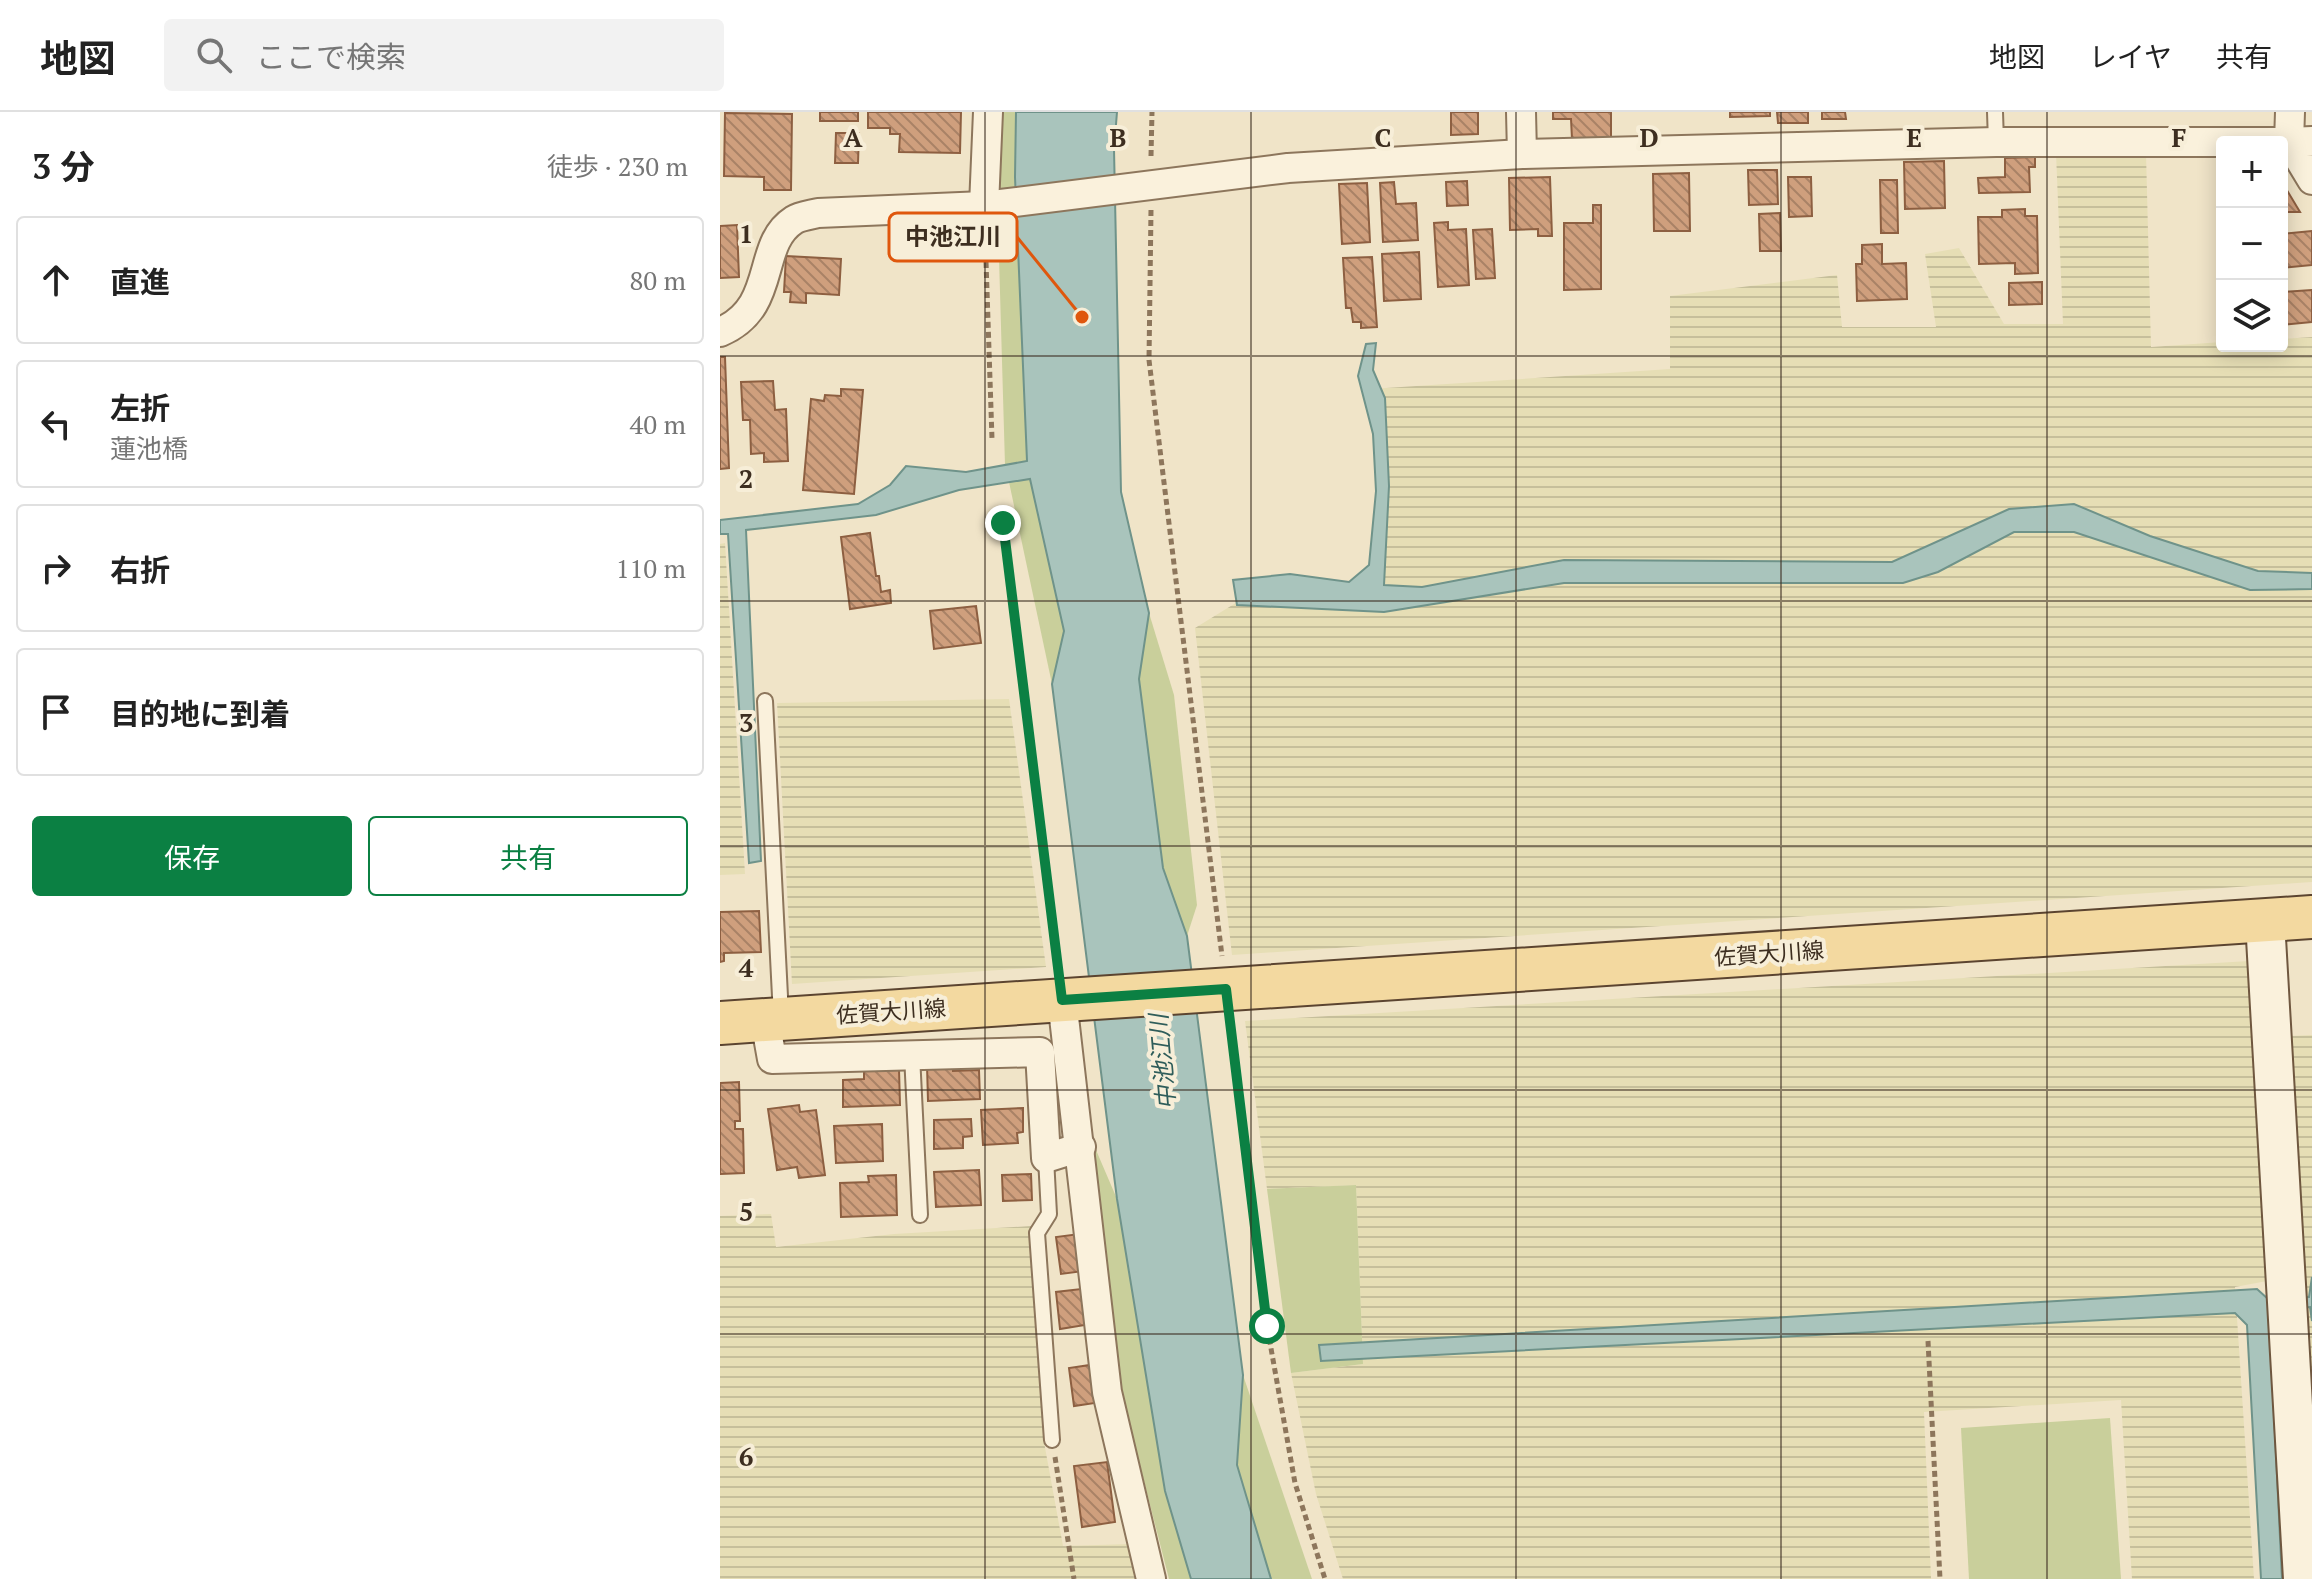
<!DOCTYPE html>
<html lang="ja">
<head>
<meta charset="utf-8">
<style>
	body { margin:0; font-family:"PT Serif","Noto Sans JP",serif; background:#f2f2f2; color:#222 }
	.controls { position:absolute; right:24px; top:24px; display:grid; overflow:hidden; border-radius:8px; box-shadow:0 4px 20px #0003 }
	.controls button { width:72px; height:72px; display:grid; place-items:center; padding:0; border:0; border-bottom:2px solid #e0e0e0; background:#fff; color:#222; font:40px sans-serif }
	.stop { position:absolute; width:24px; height:24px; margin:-18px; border:6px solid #0b8043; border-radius:50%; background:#fff }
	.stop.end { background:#0b8043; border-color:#fff; box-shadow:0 2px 8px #0008 }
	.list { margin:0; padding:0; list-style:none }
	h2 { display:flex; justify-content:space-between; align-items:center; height:104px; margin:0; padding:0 32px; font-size:34px }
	h2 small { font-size:26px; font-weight:400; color:#767676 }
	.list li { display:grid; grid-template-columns:52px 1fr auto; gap:24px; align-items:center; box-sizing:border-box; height:128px; margin:0 16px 16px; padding:0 16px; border:2px solid #e0e0e0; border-radius:8px }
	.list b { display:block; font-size:30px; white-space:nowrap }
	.list p { margin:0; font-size:26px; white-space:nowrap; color:#767676 }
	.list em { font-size:26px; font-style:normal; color:#767676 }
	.actions { display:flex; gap:16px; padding:24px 32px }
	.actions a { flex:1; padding:18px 0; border:2px solid #0b8043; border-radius:8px; text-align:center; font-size:28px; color:#0b8043 }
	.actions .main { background:#0b8043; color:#fff }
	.icon { flex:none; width:44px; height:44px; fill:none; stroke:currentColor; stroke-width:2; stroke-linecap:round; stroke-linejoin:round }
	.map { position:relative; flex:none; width:1592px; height:1467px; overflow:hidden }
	header { display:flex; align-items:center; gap:48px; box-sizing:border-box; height:112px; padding:0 40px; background:#fff; border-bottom:2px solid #e0e0e0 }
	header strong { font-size:38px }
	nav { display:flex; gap:44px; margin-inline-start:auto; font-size:28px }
	.search { width:560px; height:72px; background:#f2f2f2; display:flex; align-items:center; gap:20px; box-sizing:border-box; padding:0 28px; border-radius:8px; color:#767676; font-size:30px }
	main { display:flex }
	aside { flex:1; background:#fff }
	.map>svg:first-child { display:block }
	.farmland { fill:url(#farmland-rules) }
	.green { fill:#c9cf9b }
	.water { fill:#a9c4bc; stroke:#6f938a; stroke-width:2 }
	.building { fill:url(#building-back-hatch); stroke:#8d5f41; stroke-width:2 }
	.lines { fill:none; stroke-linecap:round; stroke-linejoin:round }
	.lane-casing { stroke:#8d765c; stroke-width:18 }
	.street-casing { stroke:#8d765c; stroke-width:32 }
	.secondary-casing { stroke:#6f573f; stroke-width:42 }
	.primary-casing { stroke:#5b4430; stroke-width:46 }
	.path { stroke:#8d765c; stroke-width:5; stroke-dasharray:6 4; stroke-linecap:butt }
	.lane { stroke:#faf1dc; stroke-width:14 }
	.street { stroke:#faf1dc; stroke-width:28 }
	.secondary { stroke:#faf1dc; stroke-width:38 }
	.primary { stroke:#f3d9a0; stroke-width:42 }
	.route { stroke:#0b8043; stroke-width:10 }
	.grid { fill:none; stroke:#3d2e20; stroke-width:2; stroke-opacity:0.55 }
	.labels { text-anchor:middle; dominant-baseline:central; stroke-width:8; stroke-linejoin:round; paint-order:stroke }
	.street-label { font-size:22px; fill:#3d2e20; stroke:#f7eed8 }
	.water-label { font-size:24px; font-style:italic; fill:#2f5d5a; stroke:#f7eed8 }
	.grid-label { font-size:26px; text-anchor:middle; font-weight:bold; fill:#3d2e20; stroke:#f7eed8; stroke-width:8; stroke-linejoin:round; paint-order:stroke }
	.leader { fill:none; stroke:#df570d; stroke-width:3 }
	.callout-dot { fill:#df570d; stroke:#f7eed8; stroke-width:3 }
	.callout { fill:#f7eed8; stroke:#df570d; stroke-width:3 }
	.callout-label { font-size:24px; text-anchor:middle; font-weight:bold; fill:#3d2e20 }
</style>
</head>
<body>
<header>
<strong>地図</strong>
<div class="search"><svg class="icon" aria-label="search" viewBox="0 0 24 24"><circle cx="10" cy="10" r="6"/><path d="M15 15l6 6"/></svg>ここで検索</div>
<nav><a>地図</a><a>レイヤ</a><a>共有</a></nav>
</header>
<main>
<aside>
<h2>3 分<small>徒歩 · 230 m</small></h2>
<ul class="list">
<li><svg class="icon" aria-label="ahead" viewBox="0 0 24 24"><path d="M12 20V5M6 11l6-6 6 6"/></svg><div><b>直進</b></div><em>80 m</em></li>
<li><svg class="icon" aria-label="left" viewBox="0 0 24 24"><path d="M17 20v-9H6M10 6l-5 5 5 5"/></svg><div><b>左折</b><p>蓮池橋</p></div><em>40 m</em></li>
<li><svg class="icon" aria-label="right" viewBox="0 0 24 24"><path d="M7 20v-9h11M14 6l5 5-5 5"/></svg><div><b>右折</b></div><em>110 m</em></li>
<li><svg class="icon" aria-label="arrive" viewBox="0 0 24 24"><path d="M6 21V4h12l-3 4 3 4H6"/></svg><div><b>目的地に到着</b></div></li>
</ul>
<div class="actions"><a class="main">保存</a><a>共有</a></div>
</aside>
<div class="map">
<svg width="1592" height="1467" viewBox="0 0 1592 1467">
	<defs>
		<pattern id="farmland-rules" width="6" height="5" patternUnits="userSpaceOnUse" patternTransform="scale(2)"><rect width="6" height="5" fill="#e6deb5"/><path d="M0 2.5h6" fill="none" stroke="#c6bf9b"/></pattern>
		<pattern id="building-back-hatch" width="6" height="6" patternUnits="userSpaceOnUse" patternTransform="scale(2)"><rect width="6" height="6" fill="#cf9f7d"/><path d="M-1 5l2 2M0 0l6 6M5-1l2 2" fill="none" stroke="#a98266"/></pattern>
	</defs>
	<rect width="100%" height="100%" fill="#f0e4c8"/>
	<g class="farmland">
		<path d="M1336 41H1426L1431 235 1502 230V234H1562V227L1592 225V770L512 843 475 516 532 481 655 490 662 350 651 277 950 257V184L1117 163 1122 215H1216L1205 142 1239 136 1284 212H1343Z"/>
		<path d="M5 431 25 762 0 763V432Z"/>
		<path d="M289 587 326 855 72 872 57 591Z"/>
		<path d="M1529 849 1547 1169 1515 1175 1534 1467H1412L1401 1288 1204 1300 1211 1467H623L596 1382 571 1261 643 1252 636 1073 547 1077 525 909Z"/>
		<path d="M1592 923V1305L1570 924Z"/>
		<path d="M51 1102 56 1135 174 1122 311 1114 324 1330 343 1434 412 1432 423 1467H0V1104Z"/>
	</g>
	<g class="green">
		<path d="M281 0H296L295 65 307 349 285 353 277 76Z"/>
		<path d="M310 366 345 520 332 572 289 370Z"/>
		<path d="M429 501 454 583 477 793 467 824 443 756 419 567Z"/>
		<path d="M373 1031 397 1087 445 1379 471 1467H449L401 1279Z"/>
		<path d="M636 1073 643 1252 571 1261 547 1077Z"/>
		<path d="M523 1263 592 1467H551L517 1353Z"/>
		<path d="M1390 1306 1401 1467H1249L1241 1316Z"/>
	</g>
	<g class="water">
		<path d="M296 0H397L394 37 401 380 429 501 419 567 443 756 467 824 523 1263 517 1353 551 1467H471L445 1379 397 1087 332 572 344 519 310 367 239 378 156 403 26 418 41 749 29 751 8 422H0V408L138 392 170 373 186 354 246 360 307 349 295 65Z"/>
		<path d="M656 231 653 258 665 286 669 374 664 473 702 475 844 448 1172 450 1289 397 1354 392 1430 424 1538 459 1592 461V477L1530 478 1354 420H1294L1218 460 1183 471H844L664 500 517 493 513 468 570 462 629 470 649 453 656 379 653 322 638 264 646 232Z"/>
		<path d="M1592 1165V1209L1590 1195 1549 1198 1562 1467H1541L1527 1213 1515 1201 601 1249 599 1233 1537 1177 1548 1187 1589 1185Z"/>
	</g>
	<g class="building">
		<rect x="100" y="0" width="38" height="9"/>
		<path d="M148 0H241L240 41 179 40 180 22H170V16H148Z"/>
		<path d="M731 0H758V22L731 23Z"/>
		<path d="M833 0H891V26L852 27 851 7H833Z"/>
		<path d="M1010 0H1050V4L1010 5Z"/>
		<path d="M1057 0H1088V11H1058Z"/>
		<path d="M1102 0H1125L1126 7H1102Z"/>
		<path d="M5 1 72 2 71 78H44V65L4 64Z"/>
		<path d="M116 21H139L138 51H115Z"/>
		<path d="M1315 45V55H1309L1310 80 1259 81 1258 66 1285 65V46Z"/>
		<path d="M1224 49 1225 96 1185 97 1184 50Z"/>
		<path d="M1028 58H1057L1058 92 1029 93Z"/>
		<path d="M969 61 970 119H934L933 62Z"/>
		<path d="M830 65 832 124H818V117L790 118 789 66Z"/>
		<path d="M1068 65H1091L1092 104 1069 105Z"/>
		<path d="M1160 68H1177L1178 121H1161Z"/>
		<path d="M747 69 748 93 727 94 726 70Z"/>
		<path d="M674 70 676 92 696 91 698 128 663 130 660 71Z"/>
		<path d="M1562 70 1580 100H1562Z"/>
		<path d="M647 71 650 130 622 132 619 72Z"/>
		<path d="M873 93H881V177L844 178V111H873Z"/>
		<path d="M1305 97V104H1317L1318 161 1295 162V151L1259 152 1258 105H1282V98Z"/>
		<path d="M1060 101 1061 139H1040L1039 102Z"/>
		<path d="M728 110V118L746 117 749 173 718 175 714 111Z"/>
		<path d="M17 113 19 165 0 166V114Z"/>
		<path d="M772 117 775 166 756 167 753 118Z"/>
		<path d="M1592 119V153L1562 156V122Z"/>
		<path d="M1162 132V152L1186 151 1187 187 1137 189 1136 152H1142V133Z"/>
		<path d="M699 140 701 187 664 189 662 142Z"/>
		<path d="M66 144 121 147 119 183 86 181V191L70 190 71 180H64Z"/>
		<path d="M652 145 657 215 641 216V210H633L631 196H626L623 146Z"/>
		<path d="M1322 170V192L1289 193V171Z"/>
		<path d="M1592 178V210L1562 213V180Z"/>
		<path d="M0 245H5L9 356 0 357Z"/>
		<path d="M53 269 55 298 66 297 68 349 44 350V341L31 342 30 308H23L21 270Z"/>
		<path d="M121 277 143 278 134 382 83 378 91 287 104 289 105 283 121 284Z"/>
		<path d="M150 421 156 464H159L161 480 170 478 171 491 130 497 121 425Z"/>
		<path d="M256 494 261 531 214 537 210 499Z"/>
		<path d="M39 799 41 840 4 841V849L0 850V800Z"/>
		<path d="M233 952V959L259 958 260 987 208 989 207 953Z"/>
		<path d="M179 957 180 993 123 995V968L144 967V958Z"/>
		<path d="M19 970 20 1009H15V1017H23L24 1061 0 1062V971Z"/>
		<path d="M79 993 80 1000 96 998 105 1063 79 1066 77 1055 57 1058 48 997Z"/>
		<path d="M303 996V1020L297 1021 298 1031 263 1033 261 998Z"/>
		<path d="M251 1007 252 1024 243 1025V1036L214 1037V1008Z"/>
		<path d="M162 1012 163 1049 116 1051 114 1014Z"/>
		<path d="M259 1058 261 1093 216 1095 214 1060Z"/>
		<path d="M311 1062 312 1088 283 1089 282 1063Z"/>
		<path d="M176 1063 177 1103 121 1105 120 1071 149 1070 148 1064Z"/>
		<path d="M359 1122 364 1159 341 1162 336 1125Z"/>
		<path d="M361 1177 365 1213 340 1217 336 1180Z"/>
		<path d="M370 1253 375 1291 354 1294 349 1256Z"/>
		<path d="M387 1350 395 1410 362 1415 354 1354Z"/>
	</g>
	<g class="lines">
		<g class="lane-casing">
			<g id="lane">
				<path d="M1275 0 1276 30"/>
				<path d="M45 589 61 904"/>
				<path d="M192 943 200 1103"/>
				<path d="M326 1046 329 1102 317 1121 332 1328"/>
			</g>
		</g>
		<g class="street-casing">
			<g id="street">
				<path d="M801 0 802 42"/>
				<path d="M1592 29 1569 30 1592 68"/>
				<path d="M264 94 268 0"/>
				<path d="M0 220C59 195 35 133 74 108 80 104 90 103 98 101L264 94 568 56 802 42 1276 30H1569L1570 0"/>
				<path d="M342 888 387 1280 431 1467"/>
				<path d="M45 908 52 947 320 940 326 1046 361 1035"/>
			</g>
		</g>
		<g class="secondary-casing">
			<path id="secondary" d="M1545 809 1583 1467"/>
		</g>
		<g class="primary-casing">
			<path id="primary" d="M0 911 1592 805"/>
		</g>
		<g class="path">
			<path d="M431 44 432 0"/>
			<path d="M431 98 429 248 502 844"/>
			<path d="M265 120 272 327"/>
			<path d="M283 411 337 854"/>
			<path d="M510 909 547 1214 575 1371 605 1467"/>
			<path d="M1208 1229 1220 1467"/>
			<path d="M335 1345 354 1467"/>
		</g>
		<use href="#lane" class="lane"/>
		<use href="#street" class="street"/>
		<use href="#secondary" class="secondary"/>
		<use href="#primary" class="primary"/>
	</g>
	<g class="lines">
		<path class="route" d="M283 411 342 888 506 877 547 1214"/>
	</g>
	<path class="grid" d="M265 0V1467M531 0V1467M796 0V1467M1061 0V1467M1327 0V1467M0 244H1592M0 489H1592M0 734H1592M0 978H1592M0 1222H1592"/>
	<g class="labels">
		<g class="street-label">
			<text transform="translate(1049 841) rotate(-4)">佐賀大川線</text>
			<text transform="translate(171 899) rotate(-4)">佐賀大川線</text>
		</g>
		<g class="water-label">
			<text transform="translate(442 950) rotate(-95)">中池江川</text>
		</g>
	</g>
	<g class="grid-label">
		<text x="133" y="35">A</text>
		<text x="398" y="35">B</text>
		<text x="663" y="35">C</text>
		<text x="929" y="35">D</text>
		<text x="1194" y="35">E</text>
		<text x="1459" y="35">F</text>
		<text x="26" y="131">1</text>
		<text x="26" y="376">2</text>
		<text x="26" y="620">3</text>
		<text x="26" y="865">4</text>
		<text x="26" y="1109">5</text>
		<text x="26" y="1354">6</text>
	</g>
	<path class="leader" d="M362 205L297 125"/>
	<circle class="callout-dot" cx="362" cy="205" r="8"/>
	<rect class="callout" x="169" y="101" width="128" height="48" rx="8"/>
	<g class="callout-label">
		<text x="233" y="133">中池江川</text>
	</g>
</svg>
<div class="controls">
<button>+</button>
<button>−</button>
<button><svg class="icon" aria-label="layers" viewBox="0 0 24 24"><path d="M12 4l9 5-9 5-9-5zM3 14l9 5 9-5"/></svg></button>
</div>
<div class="stop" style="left:547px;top:1214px"></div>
<div class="stop end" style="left:283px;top:411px"></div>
</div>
</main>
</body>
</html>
